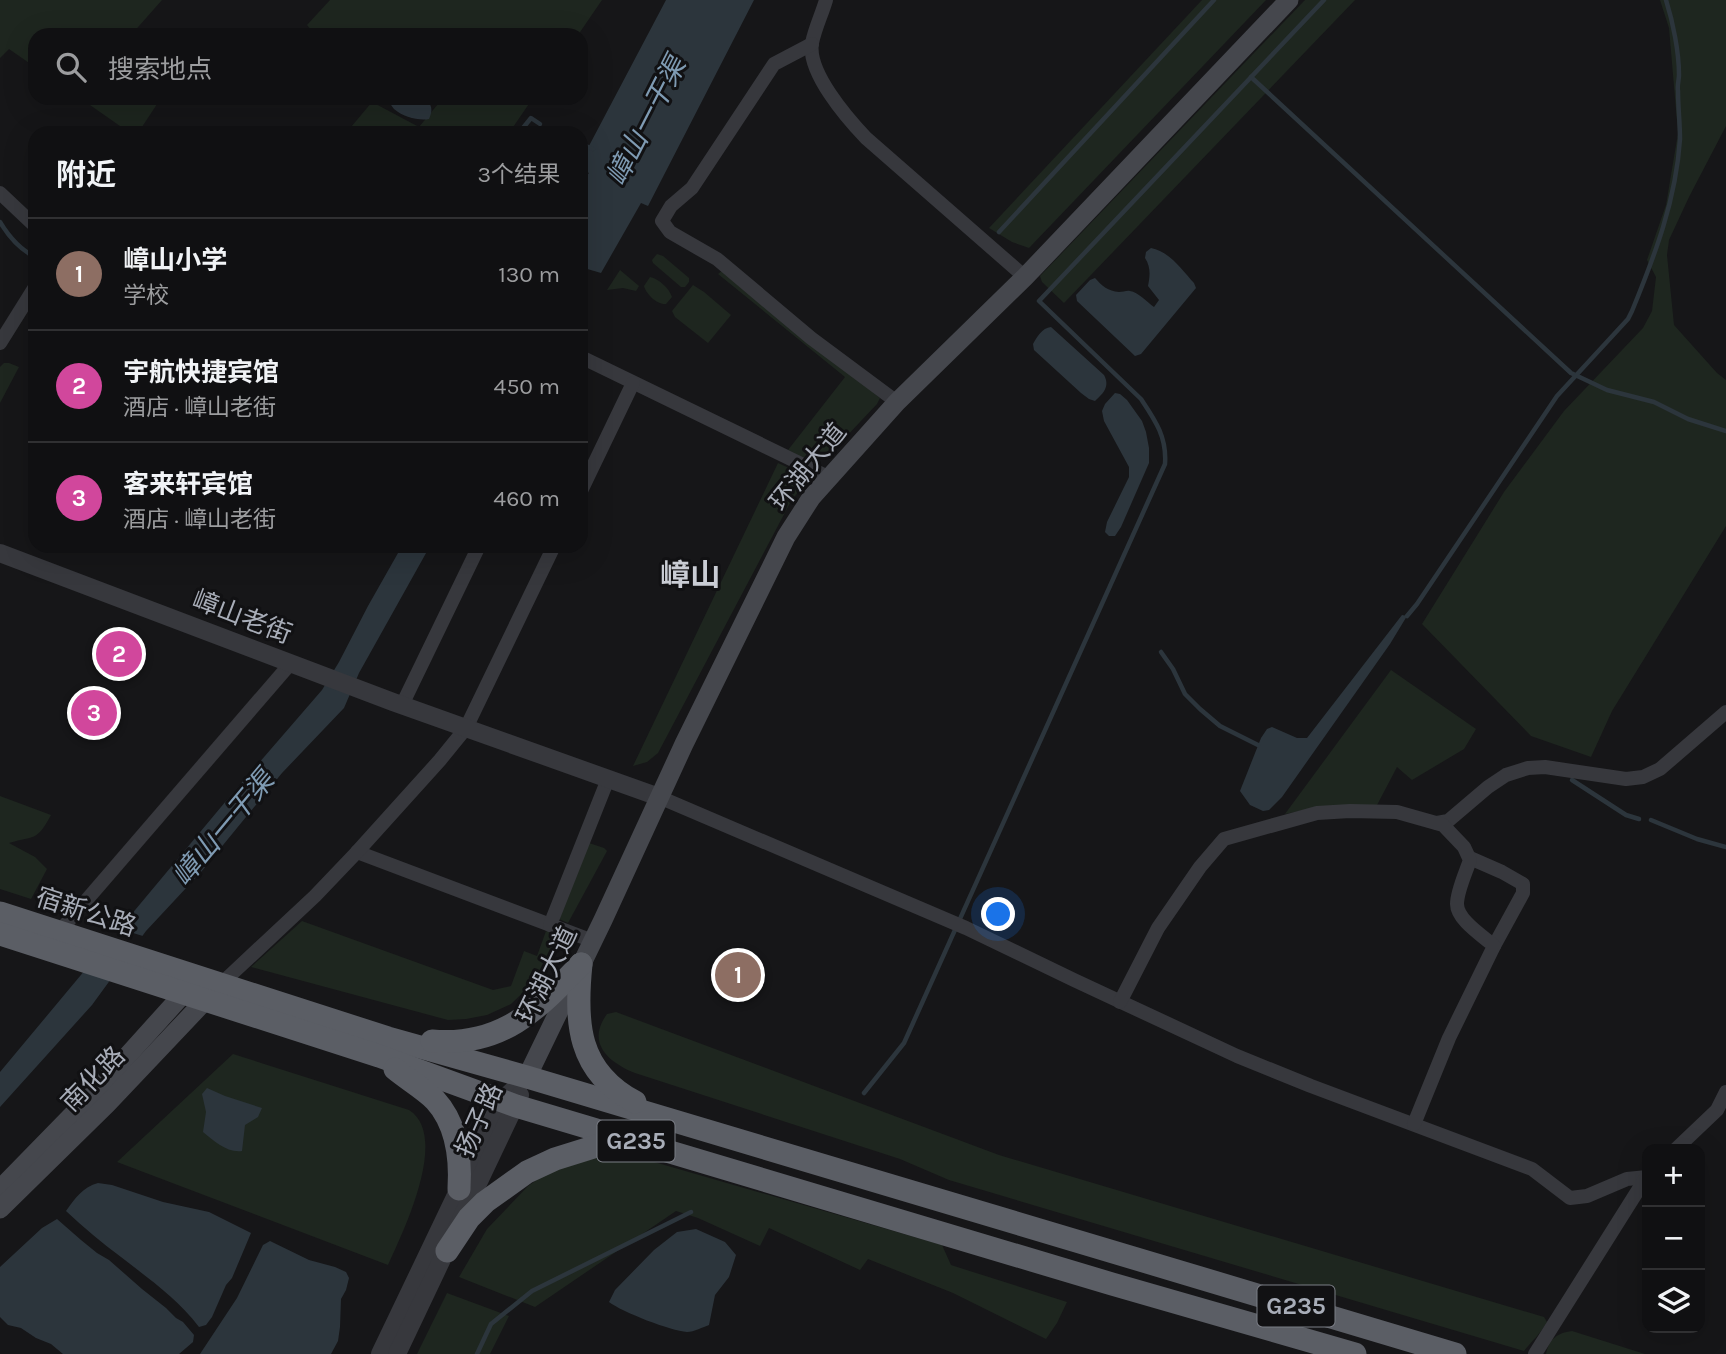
<!DOCTYPE html>
<html lang="zh">
<head>
<meta charset="utf-8">
<style>
	body { margin:0; font-family:Karla,"Noto Sans SC",sans-serif; background:#1e1e20; color:#f1f3f6 }
	.controls { position:absolute; right:21px; bottom:21px; display:grid; overflow:hidden; border-radius:14px; box-shadow:0 7px 28px #0002 }
	.controls button { width:63px; height:63px; display:grid; place-items:center; padding:0; border:0; border-bottom:2px solid #303032; background:#101012; color:#f1f3f6; font:35px sans-serif }
	.you { position:absolute; left:999px; top:915px; width:24px; height:24px; margin:-18px; border:5px solid #fff; border-radius:50%; background:#1a73e8; box-shadow:0 0 0 10px #1a73e833 }
	.badge { display:grid; place-items:center; width:46px; height:46px; border-radius:50%; background:#f2b134; color:#fff; font-size:23px; font-weight:700 }
	.pin { position:absolute; translate:-50% -50%; border:4px solid #fff; box-shadow:0 2px 7px #0006 }
	.list { margin:0; padding:0; list-style:none }
	h2 { display:flex; justify-content:space-between; align-items:center; height:91px; margin:0; padding:0 28px; font-size:30px }
	h2 small { font-size:23px; font-weight:400; color:#9c9d9f }
	.list li { display:grid; grid-template-columns:46px 1fr auto; gap:21px; align-items:center; box-sizing:border-box; height:112px; padding:0 28px; border-top:2px solid #303032 }
	.list b { display:block; font-size:26px; white-space:nowrap }
	.list p { margin:0; font-size:23px; white-space:nowrap; color:#9c9d9f }
	.list em { font-size:23px; font-style:normal; color:#9c9d9f }
	.icon { flex:none; width:38px; height:38px; fill:none; stroke:currentColor; stroke-width:2; stroke-linecap:round; stroke-linejoin:round }
	.map { position:relative; flex:none; width:1726px; height:1354px; overflow:hidden }
	.search { position:absolute; background:#101012; box-shadow:0 7px 28px #0002; left:28px; top:28px; width:560px; height:77px; display:flex; align-items:center; gap:18px; box-sizing:border-box; padding:0 24px; border-radius:21px; color:#9c9d9f; font-size:26px }
	.panel { position:absolute; background:#101012; box-shadow:0 7px 28px #0002; left:28px; top:126px; width:560px; height:427px; border-radius:21px }
	.map>svg:first-child { display:block }
	.green { fill:#1e261f }
	.water { fill:#2c353c }
	.pier { fill:#161618 }
	.lines { fill:none; stroke-linecap:round; stroke-linejoin:round }
	.stream { stroke:#2c353c; stroke-width:4.5 }
	.minor { stroke:#37383d; stroke-width:14 }
	.tertiary { stroke:#37383d; stroke-width:18 }
	.secondary { stroke:#45474d; stroke-width:19 }
	.trunk { stroke:#5b5e65; stroke-width:23 }
	.labels { text-anchor:middle; dominant-baseline:central; stroke-width:6; stroke-linejoin:round; paint-order:stroke }
	.shield { fill:#111113; stroke:#7b7e86; stroke-width:2 }
	.shield-label { font-size:24px; font-weight:bold; fill:#a8adb8 }
	.street-label { font-size:26px; fill:#a8adb8; stroke:#111113 }
	.water-label { font-size:28px; font-style:italic; fill:#7f9bb3; stroke:#111113 }
	.quarter-label { font-size:30px; font-weight:bold; fill:#c9ccd4; stroke:#111113 }
</style>
</head>
<body>
<div class="map">
<svg width="1726" height="1354" viewBox="0 0 1726 1354">
	<rect width="100%" height="100%" fill="#161618"/>
	<g class="green">
		<path d="M0 0H162L131 35H35V67L9 49 0 58Z"/>
		<path d="M330 0H602L578 35H315L307 25Z"/>
		<path d="M1202 0H1266L1029 248 1012 242 989 228Z"/>
		<path d="M1305 0H1355L1064 303 1042 282 1040 276Z"/>
		<path d="M1660 0H1726V126L1689 197 1669 240 1667 255 1674 325 1717 373 1726 380V526L1612 711 1591 757 1531 736 1422 624 1504 492 1564 411 1643 328 1652 311 1656 277 1647 260 1666 205 1678 133 1669 28Z"/>
		<path d="M80 98H161L138 133H130Z"/>
		<path d="M432 98H533L509 133H346L372 102 419 127 438 104Z"/>
		<path d="M657 254 663 256 689 278V282L685 287H681L653 263 652 260Z"/>
		<path d="M620 270 639 286 636 291 623 288 607 290Z"/>
		<path d="M723 270 880 398 877 404 826 458C812 466 801 456 788 450L845 377 718 274Z"/>
		<path d="M650 277C659 279 669 288 672 297L666 304C657 305 646 294 644 286Z"/>
		<path d="M693 285 704 292 731 315 708 343 675 317 672 311Z"/>
		<path d="M4 363H9L19 367 0 403V367Z"/>
		<path d="M778 463 809 477 790 503 658 753 647 762 633 766Z"/>
		<path d="M1391 670 1476 729 1464 749 1412 780 1397 767 1376 807 1325 806 1285 814Z"/>
		<path d="M0 796 51 815C36 842 36 835 9 843L35 857 47 869 31 899 0 889Z"/>
		<path d="M589 843 604 848 607 851 568 923 559 919Z"/>
		<path d="M302 921 493 990 511 986 524 951 537 956 546 931 560 936 562 941 546 974 535 981 511 1004 487 1015 466 1019 448 1020 251 967Z"/>
		<path d="M616 1012 999 1155 1544 1317 1547 1322C1541 1333 1532 1341 1524 1351L949 1180 900 1159 635 1073C608 1062 586 1043 607 1014Z"/>
		<path d="M233 1054 409 1110C450 1136 403 1232 388 1265L117 1162Z"/>
		<path d="M613 1152 630 1155 942 1245 951 1265 1067 1302 1057 1323 1046 1339 953 1293 868 1259 860 1270 769 1228 760 1246 698 1218 676 1211 535 1307 459 1277 487 1229 528 1186 550 1171Z"/>
		<path d="M447 1293 509 1316 490 1354H417Z"/>
		<path d="M1572 1331 1645 1354H1546C1549 1339 1557 1333 1572 1331Z"/>
	</g>
	<g class="water">
		<path d="M666 0H754L648 206 641 203 601 273 584 268 581 280V183L589 173 581 169V161Z"/>
		<path d="M387 98H426C432 106 433 110 429 119 419 121 403 117 394 109 391 106 390 102 387 98Z"/>
		<path d="M1151 248C1169 251 1182 270 1194 283L1196 288 1141 354 1135 356 1077 301 1076 295 1090 280 1095 278C1102 286 1108 291 1119 292 1123 292 1127 290 1130 291 1138 292 1147 302 1154 307L1159 300 1148 286C1150 276 1151 267 1145 258L1146 252Z"/>
		<path d="M1051 327 1104 375C1110 386 1104 393 1095 401L1089 399 1081 393 1034 350 1033 344C1037 337 1042 328 1051 327Z"/>
		<path d="M1115 393 1120 394 1127 400 1142 421 1146 432 1149 448V463L1121 527 1115 536H1109L1105 532 1107 522 1129 477V467L1104 421 1102 411 1105 404Z"/>
		<path d="M402 546H430L359 673 344 708 282 773 201 872 146 931 92 1005 0 1107V1072L226 801 322 690 339 662 368 606Z"/>
		<path d="M1402 615 1407 616 1390 644 1282 797 1269 810 1263 811 1250 805 1240 791 1261 738 1267 729 1272 727 1297 738H1307Z"/>
		<path d="M207 1088 225 1096 262 1108 258 1117 245 1125 242 1151C227 1153 214 1141 203 1132L206 1112 202 1094Z"/>
		<path d="M98 1183 112 1185 163 1202 209 1212 251 1233 232 1278 226 1285 212 1317 206 1325 199 1327C177 1298 149 1279 121 1257 102 1243 83 1227 66 1211 75 1198 83 1187 98 1183Z"/>
		<path d="M57 1219 81 1240 97 1253 109 1260 142 1289 166 1308 176 1318 183 1322 194 1335 193 1342 179 1354H63L51 1344 36 1338 21 1328 8 1325 0 1317V1267L42 1228Z"/>
		<path d="M696 1229 725 1242 736 1255 729 1277 715 1295 709 1325C703 1327 694 1332 687 1332 671 1331 622 1312 609 1302L615 1290 654 1250 677 1232Z"/>
		<path d="M270 1241 309 1260 335 1267 346 1272 349 1278 346 1290 341 1299 340 1327 338 1341 331 1354H200L237 1298 263 1245Z"/>
	</g>
	<path class="pier" d="M117 928 146 937 114 982 81 971Z"/>
	<g class="lines">
		<g class="stream">
			<path d="M1251 77 1571 373 1607 390 1654 402 1688 419 1726 431"/>
			<path d="M553 130 558 133"/>
			<path d="M519 133 531 118 540 124"/>
			<path d="M581 144 593 149"/>
			<path d="M0 222C9 237 19 249 35 257"/>
			<path d="M999 232 1214 0"/>
			<path d="M1407 616 1417 604 1557 396 1628 319 1632 311C1655 255 1676 200 1680 139 1680 123 1678 107 1678 91 1677 85 1679 80 1679 75 1679 52 1673 22 1666 0"/>
			<path d="M1161 652 1173 669 1185 694 1200 709 1220 726 1258 745"/>
			<path d="M1572 780 1626 815 1639 819"/>
			<path d="M1651 820 1697 839 1726 847"/>
			<path d="M864 1093 904 1043 1165 464C1167 437 1155 420 1141 399L1039 301 1324 0"/>
			<path d="M477 1354 491 1324 532 1291 691 1212"/>
		</g>
		<g class="minor">
			<path d="M826 0C822 14 815 28 812 43 807 72 847 118 866 138L1025 277"/>
			<path d="M812 44 774 64 692 188 671 206 662 221 670 232 717 259 811 338 897 402"/>
			<path d="M0 193 35 226"/>
			<path d="M0 343 35 287"/>
			<path d="M581 357 828 477"/>
			<path d="M581 491 633 383"/>
			<path d="M402 705 479 546"/>
			<path d="M659 797 966 928 1074 980 1237 1056 1311 1086 1532 1169 1570 1198 1587 1196 1627 1179 1647 1177"/>
			<path d="M1437 823 1448 821 1488 787 1506 775 1528 768 1545 767 1626 779 1643 777 1660 769 1726 712"/>
			<path d="M357 852 593 941"/>
			<path d="M1470 858 1502 872 1523 884V893L1494 946"/>
			<path d="M550 925 608 779"/>
			<path d="M59 932 291 663"/>
			<path d="M222 983 315 896 357 852 440 760 466 728 554 546"/>
			<path d="M1120 1002 1158 928 1200 867 1224 839 1317 813 1350 811 1397 812 1443 825 1464 847 1470 860C1466 872 1457 891 1457 904 1457 920 1483 936 1494 946L1449 1038 1414 1124"/>
			<path d="M1676 1149 1717 1110 1726 1092"/>
			<path d="M1535 1354 1647 1176"/>
		</g>
		<g class="tertiary">
			<path d="M0 553 393 702 659 797"/>
			<path d="M380 1354 501 1101 527 1077"/>
			<path d="M397 1354 520 1095"/>
		</g>
		<g class="secondary">
			<path d="M527 1077 603 920 684 744 786 537 811 498 897 402 1025 277 1289 0"/>
			<path d="M0 1189 92 1095 193 983"/>
			<path d="M0 1209 107 1104 215 990"/>
		</g>
		<g class="trunk">
			<path d="M0 913 388 1038 527 1077 1455 1354"/>
			<path d="M0 934 379 1056 516 1106 1112 1284 1355 1354"/>
			<path d="M581 964C575 1023 577 1071 635 1102"/>
			<path d="M432 1041C502 1047 537 1010 581 964"/>
			<path d="M395 1069C407 1079 424 1089 435 1100 457 1124 461 1157 459 1189"/>
			<path d="M447 1251 469 1218 485 1202 527 1172 555 1159 603 1144 625 1145"/>
		</g>
	</g>
	<g class="labels">
		<g class="shield">
			<rect x="597.5" y="1120.5" width="77" height="41" rx="5"/>
			<rect x="1257.5" y="1285.5" width="77" height="41" rx="5"/>
		</g>
		<g class="shield-label">
			<text x="636" y="1141">G235</text>
			<text x="1296" y="1306">G235</text>
		</g>
		<g class="street-label">
			<text transform="translate(808 467) rotate(-51)">环湖大道</text>
			<text transform="translate(242 617) rotate(21)">嶂山老街</text>
			<text transform="translate(86 912) rotate(18)">宿新公路</text>
			<text transform="translate(547 975) rotate(-64)">环湖大道</text>
			<text transform="translate(93 1079) rotate(-46)">南化路</text>
			<text transform="translate(479 1120) rotate(-66)">扬子路</text>
		</g>
		<g class="water-label">
			<text transform="translate(646 121) rotate(-63)">嶂山一干渠</text>
			<text transform="translate(223 828) rotate(-50)">嶂山一干渠</text>
		</g>
		<g class="quarter-label">
			<text x="690" y="575">嶂山</text>
		</g>
	</g>
</svg>
<div class="controls">
<button>+</button>
<button>−</button>
<button><svg class="icon" aria-label="layers" viewBox="0 0 24 24"><path d="M12 4l9 5-9 5-9-5zM3 14l9 5 9-5"/></svg></button>
</div>
<div class="you"></div>
<div class="pin badge" style="left:738px;top:975px;background:#8d6e63">1</div>
<div class="pin badge" style="left:119px;top:654px;background:#d1479c">2</div>
<div class="pin badge" style="left:94px;top:713px;background:#d1479c">3</div>
<div class="search"><svg class="icon" aria-label="search" viewBox="0 0 24 24"><circle cx="10" cy="10" r="6"/><path d="M15 15l6 6"/></svg>搜索地点</div>
<section class="panel">
<h2>附近<small>3个结果</small></h2>
<ul class="list">
<li><span class="badge" style="background:#8d6e63">1</span><div><b>嶂山小学</b><p>学校</p></div><em>130 m</em></li>
<li><span class="badge" style="background:#d1479c">2</span><div><b>宇航快捷宾馆</b><p>酒店 · 嶂山老街</p></div><em>450 m</em></li>
<li><span class="badge" style="background:#d1479c">3</span><div><b>客来轩宾馆</b><p>酒店 · 嶂山老街</p></div><em>460 m</em></li>
</ul>
</section>
</div>
</body>
</html>
